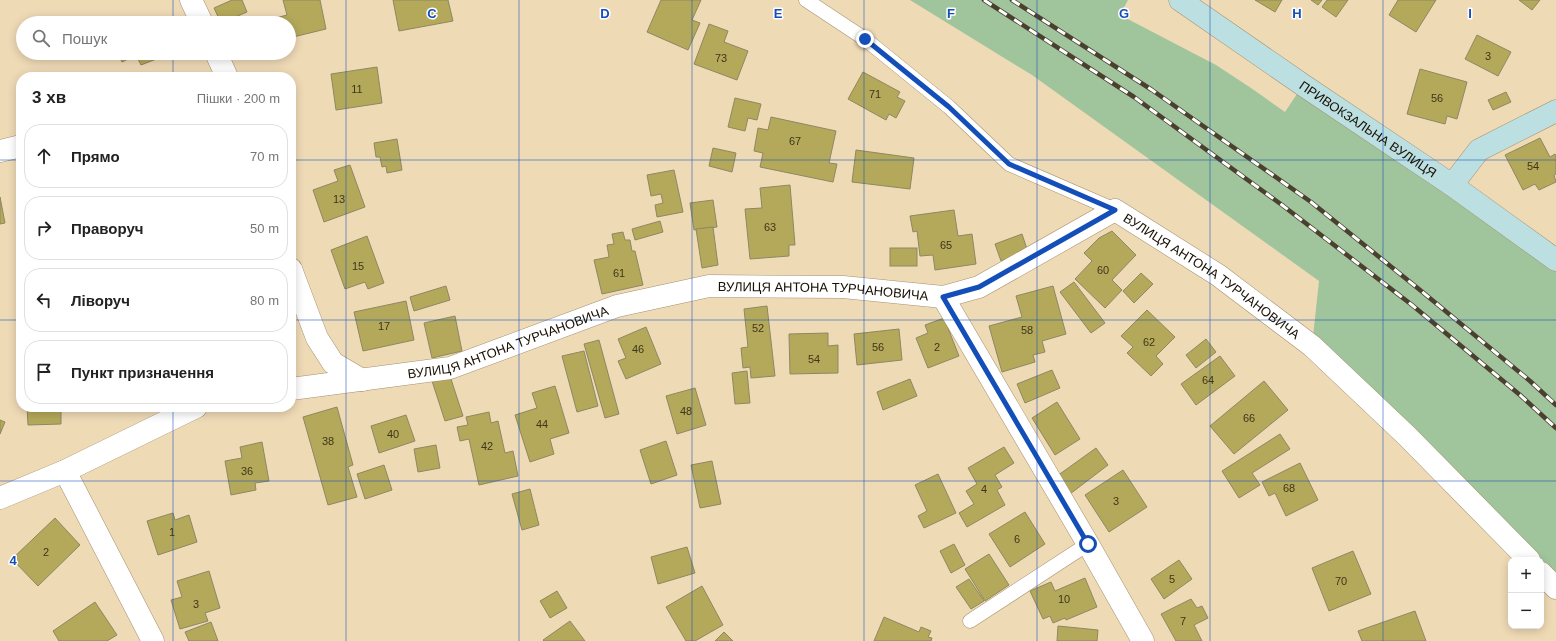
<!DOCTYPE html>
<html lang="uk">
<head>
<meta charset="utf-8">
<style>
	body { margin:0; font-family:Helvetica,sans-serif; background:#f2f2f2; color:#222 }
	.controls { position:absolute; right:12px; bottom:12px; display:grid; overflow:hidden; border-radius:8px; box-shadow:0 2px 10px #0003 }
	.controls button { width:36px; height:36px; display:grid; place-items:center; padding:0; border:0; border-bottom:1px solid #e0e0e0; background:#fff; color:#222; font:20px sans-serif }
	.stop { position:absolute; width:12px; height:12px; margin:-9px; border:3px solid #134eb9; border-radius:50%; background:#fff }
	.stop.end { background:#134eb9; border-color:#fff; box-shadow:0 1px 4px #0008 }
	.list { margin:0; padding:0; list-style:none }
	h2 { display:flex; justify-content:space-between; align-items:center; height:52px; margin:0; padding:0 16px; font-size:17px }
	h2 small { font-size:13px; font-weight:400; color:#767676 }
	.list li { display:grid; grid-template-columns:26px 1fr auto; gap:12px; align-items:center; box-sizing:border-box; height:64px; margin:0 8px 8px; padding:0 8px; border:1px solid #e0e0e0; border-radius:16px }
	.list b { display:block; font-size:15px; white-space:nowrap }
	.list em { font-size:13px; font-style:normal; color:#767676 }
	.icon { flex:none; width:22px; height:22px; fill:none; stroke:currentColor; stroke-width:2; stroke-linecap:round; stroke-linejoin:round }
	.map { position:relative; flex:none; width:1556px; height:641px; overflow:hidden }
	.search { position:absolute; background:#fff; box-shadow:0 2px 10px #0003; left:16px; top:16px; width:280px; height:44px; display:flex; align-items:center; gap:10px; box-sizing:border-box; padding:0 14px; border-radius:22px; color:#767676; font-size:15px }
	.panel { position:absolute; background:#fff; box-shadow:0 2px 10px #0003; left:16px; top:72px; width:280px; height:340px; border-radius:16px }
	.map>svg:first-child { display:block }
	.green { fill:#a0c49b }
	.building { fill:#b4a95a; stroke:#8d8863 }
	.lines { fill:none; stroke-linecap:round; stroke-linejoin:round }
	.lane-casing { stroke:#a5916f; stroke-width:15 }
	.street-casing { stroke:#a5916f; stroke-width:23 }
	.secondary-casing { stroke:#a5916f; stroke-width:23 }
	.lane { stroke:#fff; stroke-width:14 }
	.street { stroke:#fff; stroke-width:22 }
	.secondary { stroke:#bce0e2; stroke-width:22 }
	.rail-casing { stroke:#4b402f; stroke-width:4.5 }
	.rail { stroke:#fefefe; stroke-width:3; stroke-dasharray:9; stroke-linecap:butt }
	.route { stroke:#134eb9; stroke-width:5 }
	.grid { fill:none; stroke:#134eb9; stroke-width:1; stroke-opacity:0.55 }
	.labels { text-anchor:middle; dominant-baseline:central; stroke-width:3; stroke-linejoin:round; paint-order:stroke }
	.number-label { font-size:11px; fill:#3f361a }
	.street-label { font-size:13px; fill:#181004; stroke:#fefefe }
	.grid-label { font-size:13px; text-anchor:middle; font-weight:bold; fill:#134eb9; stroke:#fefefe; stroke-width:3; stroke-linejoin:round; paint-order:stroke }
</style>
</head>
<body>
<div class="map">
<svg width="1556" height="641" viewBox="0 0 1556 641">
	<rect width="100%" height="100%" fill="#efdab6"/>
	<path class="green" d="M910 0H1128L1120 15 1216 65 1251 88 1285 112 1303 85 1556 260V588L1541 573V560H1529L1312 346 1319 281 1032 75Z"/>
	<g class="building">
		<path d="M232 0H242L247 12 221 23 214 8Z"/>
		<path d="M283 0H320L326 29 289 38V23H273L272 19 287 15Z"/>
		<path d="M393 0H448L453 21 399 31Z"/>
		<path d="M661 0H701L692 20 700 23 688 50 647 32Z"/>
		<path d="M1255 0H1282L1275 12Z"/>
		<path d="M1311 0H1322L1318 5Z"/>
		<path d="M1327 0H1348L1336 17 1322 7Z"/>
		<path d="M1398 0H1436L1416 32 1389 15Z"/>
		<path d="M1519 0H1540L1532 10Z"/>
		<path d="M142 19 144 23H133Z"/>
		<path d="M709 24 728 31 724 42 748 51 737 80 694 64Z"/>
		<path d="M1477 35 1511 52 1498 76 1465 59Z"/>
		<path d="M118 53H157L159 58 141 65 136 55 122 62Z"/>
		<path d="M377 67 382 103 336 110 331 74Z"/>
		<path d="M1420 69 1467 82 1457 119 1447 116 1445 124 1407 114Z"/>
		<path d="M863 72 900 92 897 97 905 101 896 118 889 114 886 120 848 99Z"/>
		<path d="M1506 92 1511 102 1493 110 1488 100Z"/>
		<path d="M735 98 761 104 757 120 748 118 745 131 728 127Z"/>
		<path d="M771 117 836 131 829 163 837 164 833 182 760 167 763 153 754 151 758 128 768 130Z"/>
		<path d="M1540 138 1550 157 1555 154 1556 156V174L1554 175 1556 182 1539 190 1535 184 1523 190 1505 155Z"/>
		<path d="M397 139 402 170 387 173 386 166 382 167 380 157H376L374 143Z"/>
		<path d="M713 148 736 153 732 172 709 166Z"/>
		<path d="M856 150 914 158 910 189 852 182Z"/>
		<path d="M350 165 365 207 324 222 313 190 338 181 334 170Z"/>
		<path d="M674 170 683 212 657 217 655 205 663 203 661 194 651 196 647 175Z"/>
		<path d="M790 185 795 245H789V256L750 259 745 209 762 208 760 188Z"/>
		<path d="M0 197 5 223 0 224Z"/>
		<path d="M713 200 717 227 694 230 690 203Z"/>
		<path d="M954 210 958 236 972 234 976 264 935 270 933 255 920 256 917 231 913 232 910 216Z"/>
		<path d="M660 221 663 232 635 240 632 229Z"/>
		<path d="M713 227 718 265 702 268 696 229Z"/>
		<path d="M1112 231 1136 255 1112 280 1122 290 1105 308 1075 279 1092 261 1084 253 1099 238Z"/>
		<path d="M623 232 625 240H630L632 251H635L643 285 602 294 594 260 609 257 607 245 614 244 612 234Z"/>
		<path d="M1022 234 1028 252 1001 261 995 244Z"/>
		<path d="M367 236 384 283 368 289 365 282 345 289 331 250Z"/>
		<rect x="890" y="248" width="27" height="18"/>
		<path d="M1141 273 1153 284 1134 303 1123 291Z"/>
		<path d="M1074 282 1105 323 1091 333 1060 292Z"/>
		<path d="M446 286 450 300 414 311 410 297Z"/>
		<path d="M1053 286 1066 334 1042 341 1045 352 1033 355 1035 362 1002 372 989 326 1022 317 1016 296Z"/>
		<path d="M406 301 414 340 363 351 354 312Z"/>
		<path d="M767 306 775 376 751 378 750 367 743 368 741 348 748 347 744 309Z"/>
		<path d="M1147 310 1175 337 1156 356 1163 364 1151 376 1127 353 1133 347 1121 336Z"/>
		<path d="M455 316 462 351 432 358 424 323Z"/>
		<path d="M944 318 959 356 928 368 916 338 928 333 925 325Z"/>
		<path d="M646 327 661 364 626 379 618 361 626 358 618 339Z"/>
		<path d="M899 329 902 360 857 365 854 334Z"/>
		<path d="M828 333V346L838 345V373L790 374 789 334Z"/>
		<path d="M1206 339 1216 352 1196 368 1186 355Z"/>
		<path d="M599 340 619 414 605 418 584 344Z"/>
		<path d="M584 351 598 406 577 412 562 356Z"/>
		<path d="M1220 356 1235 376 1196 405 1181 384Z"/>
		<path d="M1052 370 1060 388 1025 403 1017 384Z"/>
		<path d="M747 371 750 403 735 404 732 373Z"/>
		<path d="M450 376 463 416 445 421 432 381Z"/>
		<path d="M910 379 917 396 883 410 877 392Z"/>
		<path d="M1264 381 1288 410 1234 454 1210 426Z"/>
		<path d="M555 386 569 433 550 439 554 454 530 462 515 415 537 408 532 393Z"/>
		<path d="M695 388 706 425 677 434 666 396Z"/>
		<path d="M1057 402 1080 439 1055 455 1032 418Z"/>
		<path d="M27 407H61V424L28 425Z"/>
		<path d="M121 407H134L122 411Z"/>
		<path d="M337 407 353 465 348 467 357 497 328 505 303 417Z"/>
		<path d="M489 412 491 423 498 421 505 453 513 451 518 476 479 485 469 439 460 441 457 427 468 425 466 417Z"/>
		<path d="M406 415 415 441 379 453 371 426Z"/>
		<path d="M0 420 5 422 0 434Z"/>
		<path d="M1280 434 1290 449 1252 473 1260 485 1239 498 1222 471Z"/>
		<path d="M666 441 677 475 651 484 640 450Z"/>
		<path d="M262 442 269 481 255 483 256 490 231 495 225 461 242 458 240 447Z"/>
		<path d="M436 445 440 468 418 472 414 449Z"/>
		<path d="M1004 447 1014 463 995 475 1002 487 997 490 1005 505 967 527 959 513 974 504 966 491 977 484 968 468Z"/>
		<path d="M1096 448 1108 465 1070 494 1057 476Z"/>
		<path d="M712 461 721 504 700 508 691 465Z"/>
		<path d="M1300 463 1318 500 1286 516 1275 493 1269 496 1262 482Z"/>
		<path d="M384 465 392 490 365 499 357 474Z"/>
		<path d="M1123 470 1147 507 1109 532 1085 495Z"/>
		<path d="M938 474 956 513 924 528 918 516 927 511 915 485Z"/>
		<path d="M530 489 539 525 522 530 512 494Z"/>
		<path d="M1025 512 1045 544 1010 567 989 534Z"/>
		<path d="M173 513 175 520 189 515 197 542 158 555 147 521Z"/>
		<path d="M55 518 80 545 38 586 12 559Z"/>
		<path d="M954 544 965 565 951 573 940 551Z"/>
		<path d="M687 547 695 573 658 584 651 557Z"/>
		<path d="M1353 551 1371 594 1329 611 1312 568Z"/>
		<path d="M989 554 1009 585 985 601 965 569Z"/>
		<path d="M1179 560 1192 579 1164 599 1151 579Z"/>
		<path d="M209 571 220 608 205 613 208 621 180 629 171 600 182 597 177 581Z"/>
		<path d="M1085 578 1097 607 1066 620 1065 618 1053 623 1050 616 1043 619 1030 591 1051 582 1055 591Z"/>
		<path d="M969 579 984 601 971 609 956 587Z"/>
		<path d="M702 586 723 625 695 641H686L666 607Z"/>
		<path d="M557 591 567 608 550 618 540 601Z"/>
		<path d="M1191 599 1197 608 1202 606 1208 618 1194 625 1202 641H1176L1161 614Z"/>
		<path d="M95 602 117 635 107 641H59L53 631Z"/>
		<path d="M1415 611 1426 641H1362L1358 631Z"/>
		<path d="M884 617 919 632 921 627 931 631 928 637 932 638 931 641H874Z"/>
		<path d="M570 621 585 641H544L543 640Z"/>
		<path d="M211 622 218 641H189L185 632Z"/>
		<path d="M1058 626 1098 630 1097 641H1057Z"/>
		<path d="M724 632 733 641H715Z"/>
	</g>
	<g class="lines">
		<g class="lane-casing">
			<g id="lane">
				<path d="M806 0 865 39 949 107 1009 164 1115 210"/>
				<path d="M970 621 1088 544"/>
			</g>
		</g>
		<g class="street-casing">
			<g id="street">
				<path d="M191 0 202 23"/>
				<path d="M216 53 227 77"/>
				<path d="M0 151 21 146"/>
				<path d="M291 269 317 338 333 363 362 380"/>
				<path d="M943 297 1088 544 1143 641"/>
				<path id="s1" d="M291 389 450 368 617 306 709 286 843 287 943 297 979 287 1115 210 1218 275 1312 346 1407 436 1529 560"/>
				<path d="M65 471 153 641"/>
				<path d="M0 498 65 471 196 407"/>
				<path d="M1541 573 1556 588"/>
			</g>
		</g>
		<g class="secondary-casing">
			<g id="secondary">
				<path id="s2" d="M1180 0 1303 85 1452 185 1556 260"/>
				<path d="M1452 185 1479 150 1556 111"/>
			</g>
		</g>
		<use href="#lane" class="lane"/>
		<use href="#street" class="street"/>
		<use href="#secondary" class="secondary"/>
		<g class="rail-casing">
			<g id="rail">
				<path d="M984 0 1134 97 1282 205 1412 305 1520 395 1556 428"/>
				<path d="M1012 0 1152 90 1311 202 1420 290 1530 381 1556 405"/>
			</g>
		</g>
		<use href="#rail" class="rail"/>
	</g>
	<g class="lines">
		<path class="route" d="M865 39 949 107 1009 164 1115 210 979 287 943 297 1088 544"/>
	</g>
	<path class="grid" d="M173 0V23M346 0V641M519 0V641M692 0V641M864 0V641M1037 0V641M1210 0V641M1383 0V641M173 53V77M0 160H21M291 160H1556M0 320H21M291 320H1556M173 407V641M0 481H1556"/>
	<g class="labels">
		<g class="number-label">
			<text x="1488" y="56">3</text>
			<text x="721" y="58">73</text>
			<text x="357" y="89">11</text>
			<text x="875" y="94">71</text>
			<text x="1437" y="98">56</text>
			<text x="795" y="141">67</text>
			<text x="1533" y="166">54</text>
			<text x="339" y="199">13</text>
			<text x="770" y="227">63</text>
			<text x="946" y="245">65</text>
			<text x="358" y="266">15</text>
			<text x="1103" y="270">60</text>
			<text x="619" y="273">61</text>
			<text x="384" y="326">17</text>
			<text x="758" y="328">52</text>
			<text x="1027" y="330">58</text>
			<text x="1149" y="342">62</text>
			<text x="878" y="347">56</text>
			<text x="937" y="347">2</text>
			<text x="638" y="349">46</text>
			<text x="814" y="359">54</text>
			<text x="1208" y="380">64</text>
			<text x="686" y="411">48</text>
			<text x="1249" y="418">66</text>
			<text x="542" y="424">44</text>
			<text x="393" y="434">40</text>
			<text x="328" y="441">38</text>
			<text x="487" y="446">42</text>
			<text x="247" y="471">36</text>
			<text x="1289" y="488">68</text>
			<text x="984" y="489">4</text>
			<text x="1116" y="501">3</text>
			<text x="172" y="532">1</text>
			<text x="1017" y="539">6</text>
			<text x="46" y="552">2</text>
			<text x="1172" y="579">5</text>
			<text x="1341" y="581">70</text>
			<text x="1064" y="599">10</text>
			<text x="196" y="604">3</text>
			<text x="1183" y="621">7</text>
		</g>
		<g class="street-label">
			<text stroke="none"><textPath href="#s2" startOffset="228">ПРИВОКЗАЛЬНА ВУЛИЦЯ</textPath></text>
			<text stroke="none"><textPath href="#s1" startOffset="978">ВУЛИЦЯ АНТОНА ТУРЧАНОВИЧА</textPath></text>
			<text stroke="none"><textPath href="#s1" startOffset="547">ВУЛИЦЯ АНТОНА ТУРЧАНОВИЧА</textPath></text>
			<text stroke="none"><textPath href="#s1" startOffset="223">ВУЛИЦЯ АНТОНА ТУРЧАНОВИЧА</textPath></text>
		</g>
	</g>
	<g class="grid-label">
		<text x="432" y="18">C</text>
		<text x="605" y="18">D</text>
		<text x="778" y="18">E</text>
		<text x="951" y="18">F</text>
		<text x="1124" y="18">G</text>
		<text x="1297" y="18">H</text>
		<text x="1470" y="18">I</text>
		<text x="13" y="565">4</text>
	</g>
</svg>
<div class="controls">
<button>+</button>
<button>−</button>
</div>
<div class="stop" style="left:1088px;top:544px"></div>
<div class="stop end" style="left:865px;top:39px"></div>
<div class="search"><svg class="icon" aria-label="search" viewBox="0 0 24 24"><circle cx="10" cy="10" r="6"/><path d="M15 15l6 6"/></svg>Пошук</div>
<section class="panel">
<h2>3 хв<small>Пішки · 200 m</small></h2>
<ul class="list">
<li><svg class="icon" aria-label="ahead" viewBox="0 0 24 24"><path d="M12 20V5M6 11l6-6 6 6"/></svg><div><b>Прямо</b></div><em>70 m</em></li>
<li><svg class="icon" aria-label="right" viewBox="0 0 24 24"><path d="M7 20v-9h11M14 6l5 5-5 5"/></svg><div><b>Праворуч</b></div><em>50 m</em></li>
<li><svg class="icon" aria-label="left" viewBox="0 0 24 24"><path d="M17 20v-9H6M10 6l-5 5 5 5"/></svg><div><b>Ліворуч</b></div><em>80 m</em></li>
<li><svg class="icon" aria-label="arrive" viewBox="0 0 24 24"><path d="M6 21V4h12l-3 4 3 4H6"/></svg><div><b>Пункт призначення</b></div></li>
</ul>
</section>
</div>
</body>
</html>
